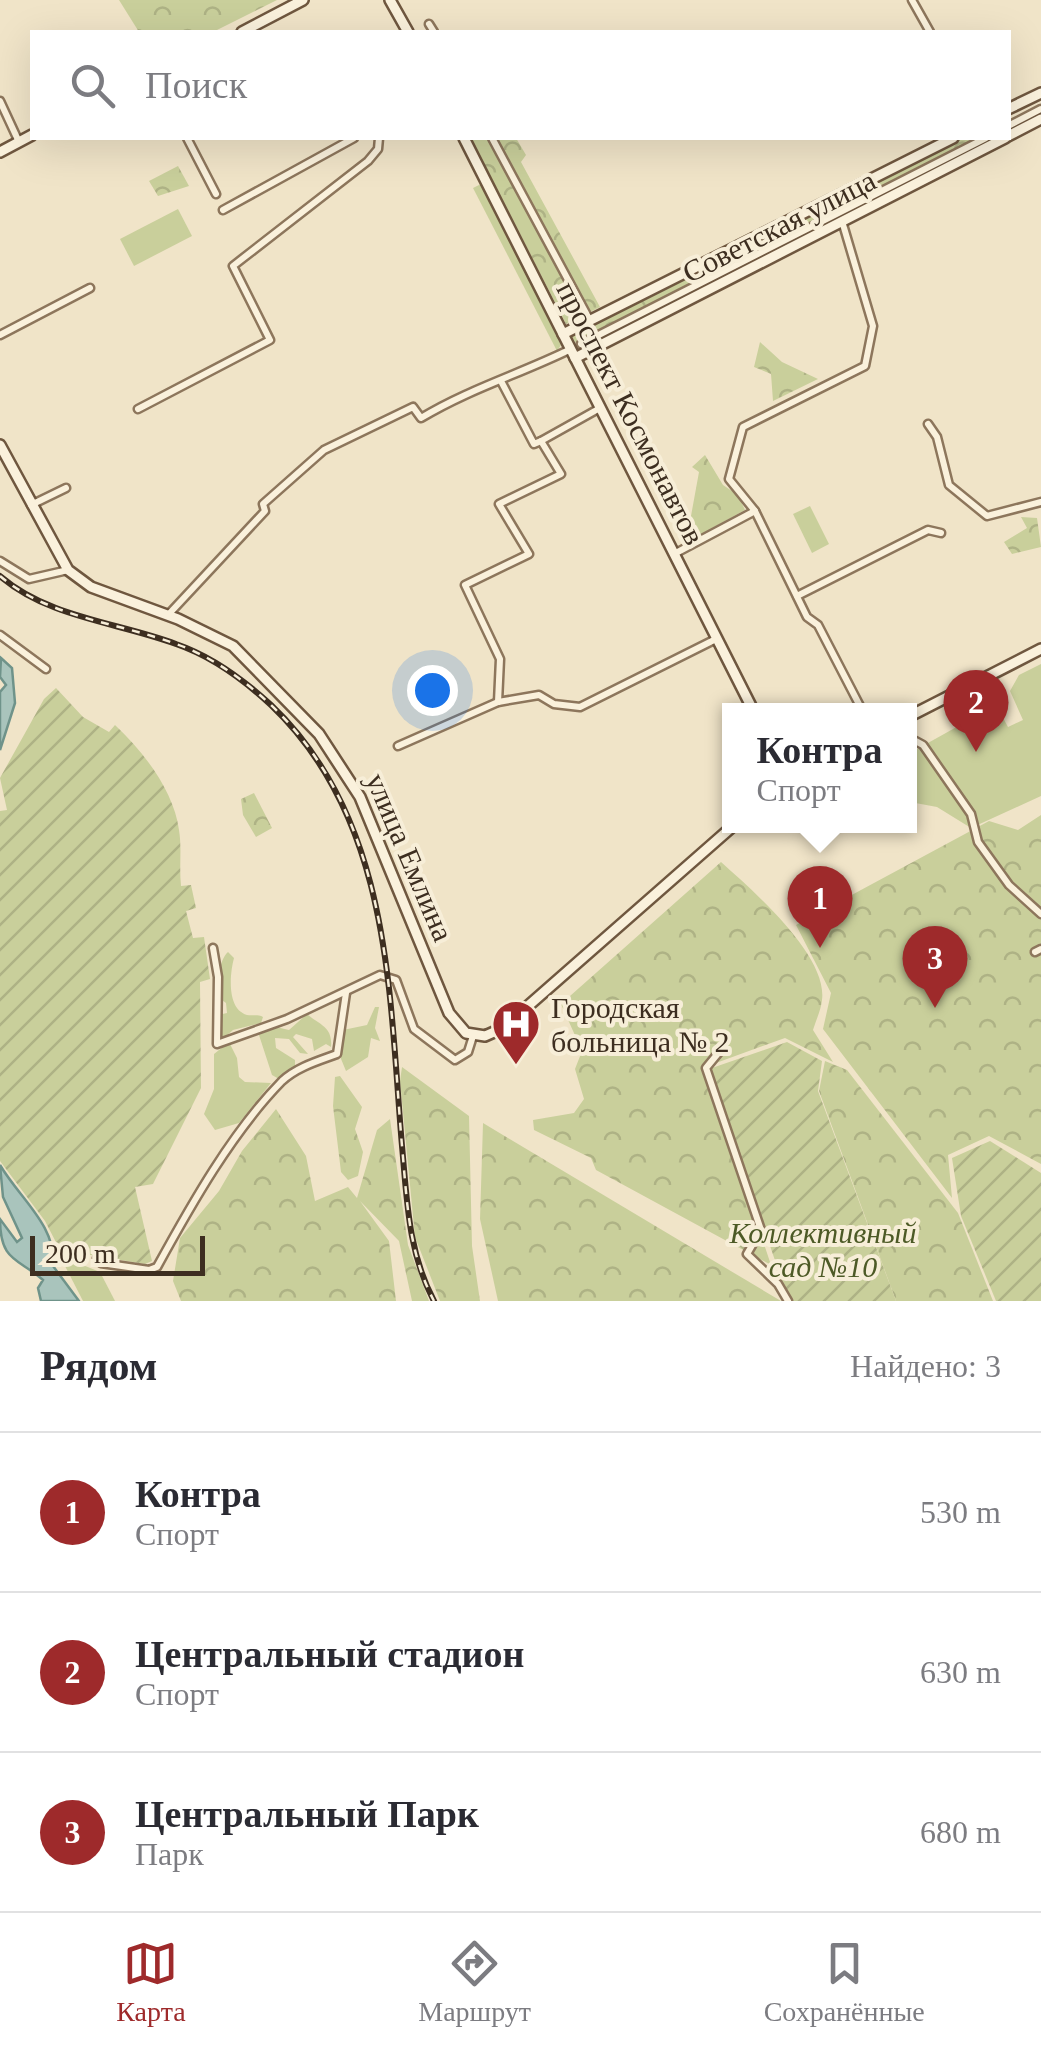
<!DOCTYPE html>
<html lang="ru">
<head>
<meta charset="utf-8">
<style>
	body { margin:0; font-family:Georgia,serif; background:#f7f7f7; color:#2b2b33 }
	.scale { position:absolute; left:30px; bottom:25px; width:175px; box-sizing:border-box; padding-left:10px; border:5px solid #3d2e20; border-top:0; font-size:28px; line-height:35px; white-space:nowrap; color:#3d2e20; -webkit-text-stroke:8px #f7eed8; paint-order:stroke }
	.you { position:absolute; left:432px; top:690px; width:35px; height:35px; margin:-25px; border:8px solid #fff; border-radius:50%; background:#1a73e8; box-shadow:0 0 0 15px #1a73e833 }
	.badge { display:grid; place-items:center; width:65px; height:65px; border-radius:50%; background:#9e2a2b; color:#fff; font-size:32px; font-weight:700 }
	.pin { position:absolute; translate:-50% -82px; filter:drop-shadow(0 2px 5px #0008) }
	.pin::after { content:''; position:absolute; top:52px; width:35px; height:30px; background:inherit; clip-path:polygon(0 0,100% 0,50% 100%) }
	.popup { position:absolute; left:722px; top:703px; width:195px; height:130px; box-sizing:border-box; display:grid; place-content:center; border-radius:0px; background:#fff; filter:drop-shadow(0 2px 8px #0005); font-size:32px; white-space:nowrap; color:#7c7c81 }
	.popup b { font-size:38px; color:#2b2b33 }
	.popup::after { content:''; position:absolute; left:50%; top:100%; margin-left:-20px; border:20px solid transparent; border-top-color:#fff }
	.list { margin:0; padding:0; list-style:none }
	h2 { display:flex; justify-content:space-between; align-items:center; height:130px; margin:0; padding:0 40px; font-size:42px }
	h2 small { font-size:32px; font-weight:400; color:#7c7c81 }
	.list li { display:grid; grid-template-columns:65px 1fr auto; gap:30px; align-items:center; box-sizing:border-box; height:160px; padding:0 40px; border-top:2px solid #e1e1e2 }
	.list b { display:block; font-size:38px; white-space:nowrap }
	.list p { margin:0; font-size:32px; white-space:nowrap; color:#7c7c81 }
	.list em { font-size:32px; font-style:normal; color:#7c7c81 }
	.icon { flex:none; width:55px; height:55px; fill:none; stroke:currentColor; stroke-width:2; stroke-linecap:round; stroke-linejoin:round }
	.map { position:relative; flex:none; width:1041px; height:1301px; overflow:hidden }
	.search { position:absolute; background:#fff; box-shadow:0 10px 40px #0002; left:30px; right:30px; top:30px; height:110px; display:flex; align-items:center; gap:25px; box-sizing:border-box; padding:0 35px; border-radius:0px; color:#7c7c81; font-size:38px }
	.sheet { height:610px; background:#fff }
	nav { display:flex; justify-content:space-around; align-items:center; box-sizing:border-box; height:140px; border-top:2px solid #e1e1e2; background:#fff; font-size:28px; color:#7c7c81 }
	nav a { display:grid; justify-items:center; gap:5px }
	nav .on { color:#9e2a2b }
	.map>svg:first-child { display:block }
	.grass { fill:#c9cf9b }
	.forest { fill:url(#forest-crowns) }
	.garden { fill:url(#garden-furrows) }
	.water { fill:#a9c4bc; stroke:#6f938a; stroke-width:2.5 }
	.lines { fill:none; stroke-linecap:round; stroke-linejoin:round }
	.street-casing { stroke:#8d765c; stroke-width:11 }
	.secondary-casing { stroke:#6f573f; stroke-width:14 }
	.street { stroke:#faf1dc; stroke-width:6 }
	.secondary { stroke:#faf1dc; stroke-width:9 }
	.rail-casing { stroke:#3d2e20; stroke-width:6 }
	.rail { stroke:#f7eed8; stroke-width:2.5; stroke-dasharray:8; stroke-linecap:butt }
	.labels { text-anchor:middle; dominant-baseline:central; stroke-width:8; stroke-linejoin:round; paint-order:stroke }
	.street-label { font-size:30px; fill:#3d2e20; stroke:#f7eed8 }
	.poi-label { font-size:30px; fill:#3d2e20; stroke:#f7eed8; text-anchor:start }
	.park-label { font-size:30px; font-style:italic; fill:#4d5a26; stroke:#f7eed8 }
</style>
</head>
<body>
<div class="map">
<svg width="1041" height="1301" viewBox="0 0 1041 1301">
	<defs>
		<pattern id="forest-crowns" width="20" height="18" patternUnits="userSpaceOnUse" patternTransform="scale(2.5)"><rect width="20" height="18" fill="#c9cf9b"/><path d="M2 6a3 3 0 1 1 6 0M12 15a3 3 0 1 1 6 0" fill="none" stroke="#aeb285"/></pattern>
		<pattern id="garden-furrows" width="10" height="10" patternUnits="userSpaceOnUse" patternTransform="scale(2.5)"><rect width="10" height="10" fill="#c9cf9b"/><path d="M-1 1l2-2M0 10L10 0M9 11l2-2" fill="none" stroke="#aeb285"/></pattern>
	</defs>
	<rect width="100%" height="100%" fill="#f0e4c8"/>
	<g class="grass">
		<path d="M481 184 561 345 557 351 473 188Z"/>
		<path d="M178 209 192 236 134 266 120 239Z"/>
		<path d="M810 506 829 544 812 553 793 514Z"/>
		<path d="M1041 664V796L971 828 937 807 910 802V753L996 705 1008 727 1023 720 1010 691 1019 675Z"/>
		<path d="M228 952 234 958C230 973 226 1009 247 1015 252 1016 258 1014 263 1017L261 1023 233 1030 224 1038 219 1035 218 1015 227 1013 226 1003 218 997C218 984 218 961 228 952Z"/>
		<path d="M375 1007H379L375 1028 380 1041 371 1038 368 1057 346 1071 339 1054 343 1030 367 1025Z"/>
		<path d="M307 1014C319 1025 333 1026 331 1047L326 1044 314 1051 312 1039 296 1034 293 1037 308 1054 300 1053 289 1039 275 1038 276 1048 295 1060V1066L279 1079 272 1075 258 1032 276 1027 289 1030Z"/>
		<path d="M229 1042 237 1058 239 1077 245 1082 271 1083 239 1123 215 1130 204 1114 214 1089V1054Z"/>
		<path d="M73 1261 100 1272 115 1301H83L65 1266Z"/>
	</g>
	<g class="forest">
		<path d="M119 0H277L213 32H139Z"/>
		<path d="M471 138H516L526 155 521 162 600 307 566 324Z"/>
		<path d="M958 138H995L580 349 572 337 579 330Z"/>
		<path d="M178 166 189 186 158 196 149 181Z"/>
		<path d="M760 342 782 362 818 379 773 401 771 374 754 367Z"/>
		<path d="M705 455 723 485 738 495 745 510 694 538 689 527 699 472 692 467Z"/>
		<path d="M1021 517 1037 518 1041 547 1012 554 1004 542 1027 528Z"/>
		<path d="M254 793 272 828 256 837 243 815 241 799Z"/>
		<path d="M1041 815V1164L989 1136 948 1155 952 1198 823 1029 831 993 796 925 989 821 1018 830Z"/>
		<path d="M721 862C751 889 828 955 822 1000 821 1010 816 1020 813 1030L833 1062 785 1038 705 1067 771 1265 596 1170 591 1158 534 1130 533 1120 574 1113 584 1099 575 1069 582 1051 561 1004Z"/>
		<path d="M825 1061 847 1070 958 1213 993 1301H896L819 1091Z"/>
		<path d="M402 1067 469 1116 472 1246 480 1301H440L415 1237 400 1081Z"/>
		<path d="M340 1076 362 1107 355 1129 363 1152 358 1176 348 1180 341 1172 333 1106 335 1077Z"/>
		<path d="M276 1109 306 1156 315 1201 348 1187 357 1198 377 1130 390 1119 408 1245 429 1301H412L399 1241 360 1201 389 1241 396 1301H181L173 1281 180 1238 219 1191 242 1151Z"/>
		<path d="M483 1123 781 1301H498L480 1219Z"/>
	</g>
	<g class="garden">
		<path d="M56 688 83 717 109 732 115 725C145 753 174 792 179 830 182 848 179 867 181 886L191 885 196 908 186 911 193 938 204 937 210 979 200 982 201 1088 153 1184 135 1187 152 1261 145 1264 60 1250 45 1221 0 1161V811L7 810 0 778 44 699Z"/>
		<path d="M787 1042 822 1061 818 1091 896 1301H789L709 1069Z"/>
		<path d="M990 1141 1041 1173V1301H996L961 1216 952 1158Z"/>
	</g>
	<g class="water">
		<path d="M1 658 12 668 15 703 0 750V692L6 685 0 677Z"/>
		<path d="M0 1165C20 1199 57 1226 53 1266L79 1301H41L38 1288 43 1280C18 1258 0 1262 0 1219L17 1242 22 1238 3 1197Z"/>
	</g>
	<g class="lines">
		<g class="street-casing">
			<g id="street">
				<path d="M912 0 930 32"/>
				<path d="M429 24 434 32"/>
				<path d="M0 101 19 142"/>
				<path d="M1008 126 1041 109"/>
				<path d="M187 138 216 194"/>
				<path d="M492 138 588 317"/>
				<path d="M223 210 354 138"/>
				<path d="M842 221 873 326 865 366 743 427 729 479 755 511 807 617 818 625 862 710"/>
				<path d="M0 335 90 288"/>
				<path d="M581 344 986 138"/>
				<path d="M502 383 534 444 541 441"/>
				<path d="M138 409 270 340 233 266 368 161 378 149 379 138"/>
				<path d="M928 424 937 437 949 485 987 516 1041 502"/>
				<path d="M31 505 66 488"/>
				<path d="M674 554 755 511"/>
				<path d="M0 561 29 579 68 570"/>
				<path d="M797 596 928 530 941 533"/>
				<path d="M168 615 265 511 263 504 324 450 413 407 421 418C469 389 520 374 571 349"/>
				<path d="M0 635 46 669"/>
				<path d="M498 702 500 659 465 585 529 554 499 504 561 474 541 441 600 408"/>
				<path d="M910 738 923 745 971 814 978 842 1009 885 1041 914"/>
				<path d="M398 746 498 702 539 695 554 704 580 707 716 639"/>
				<path d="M213 948 218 977 217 1044 287 1019 380 975 396 980 414 1029 455 1060 468 1052 473 1036"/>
				<path d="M1035 952 1041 949"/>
				<path d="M720 1051 706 1068 761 1230 747 1254 778 1284 788 1301"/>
				<path d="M97 1258 101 1263 149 1270 157 1267C191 1205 232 1132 282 1081 297 1067 318 1061 337 1054L346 993"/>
			</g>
		</g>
		<g class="secondary-casing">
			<g id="secondary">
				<path d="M390 0 408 32"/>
				<path d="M242 32 303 0"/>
				<path d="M1008 109 1041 93"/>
				<path d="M1008 136 1041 119"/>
				<path d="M464 138 753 710"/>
				<path d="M0 152 32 135"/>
				<path d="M563 334 953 138"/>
				<path d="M575 358 1005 138"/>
				<path d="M0 445 68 570 91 587 178 619 233 646 319 734 360 797 449 1013 466 1033 485 1036 503 1028 733 826"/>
				<path d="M910 716 1041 649"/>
			</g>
		</g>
		<use href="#street" class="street"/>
		<use href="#secondary" class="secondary"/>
		<g class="rail-casing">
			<path id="rail" d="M0 576C49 618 117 622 176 644 211 656 244 680 271 705 392 820 389 994 402 1146 407 1200 408 1252 434 1301"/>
		</g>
		<use href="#rail" class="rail"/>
	</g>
	<defs>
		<g id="hospital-pin" transform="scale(2.5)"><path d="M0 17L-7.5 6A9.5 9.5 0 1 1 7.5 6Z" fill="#9e2a2b" stroke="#f7eed8"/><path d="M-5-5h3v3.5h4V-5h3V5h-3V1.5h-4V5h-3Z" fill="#fff"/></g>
	</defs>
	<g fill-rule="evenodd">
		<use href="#hospital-pin" x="516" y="1024"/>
	</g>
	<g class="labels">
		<g class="street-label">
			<text transform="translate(779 226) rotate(-27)">Советская улица</text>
			<text transform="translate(631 413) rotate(63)">проспект Космонавтов</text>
			<text transform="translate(410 857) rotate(67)">улица Емлина</text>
		</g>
		<g class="poi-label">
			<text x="551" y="1007">Городская<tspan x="551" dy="34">больница № 2</tspan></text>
		</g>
		<g class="park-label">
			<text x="823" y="1232">Коллективный<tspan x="823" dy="34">сад №10</tspan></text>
		</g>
	</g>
</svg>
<div class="scale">200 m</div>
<div class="you"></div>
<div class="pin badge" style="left:820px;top:948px">1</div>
<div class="popup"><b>Контра</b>Спорт</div>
<div class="pin badge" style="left:976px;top:752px">2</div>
<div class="pin badge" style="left:935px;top:1008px">3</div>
<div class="search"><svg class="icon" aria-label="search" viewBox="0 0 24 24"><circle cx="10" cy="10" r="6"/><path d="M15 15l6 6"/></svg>Поиск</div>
</div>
<section class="sheet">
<h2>Рядом<small>Найдено: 3</small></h2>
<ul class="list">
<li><span class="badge">1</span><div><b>Контра</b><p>Спорт</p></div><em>530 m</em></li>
<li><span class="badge">2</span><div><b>Центральный стадион</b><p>Спорт</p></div><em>630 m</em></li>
<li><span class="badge">3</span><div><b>Центральный Парк</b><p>Парк</p></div><em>680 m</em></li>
</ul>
</section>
<nav>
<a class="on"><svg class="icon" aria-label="map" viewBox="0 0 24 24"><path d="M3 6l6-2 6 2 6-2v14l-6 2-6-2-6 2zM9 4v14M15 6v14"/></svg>Карта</a>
<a><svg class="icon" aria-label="directions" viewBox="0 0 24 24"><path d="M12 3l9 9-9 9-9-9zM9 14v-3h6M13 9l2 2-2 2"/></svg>Маршрут</a>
<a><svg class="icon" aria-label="saved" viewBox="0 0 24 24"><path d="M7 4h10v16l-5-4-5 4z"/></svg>Сохранённые</a>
</nav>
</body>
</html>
